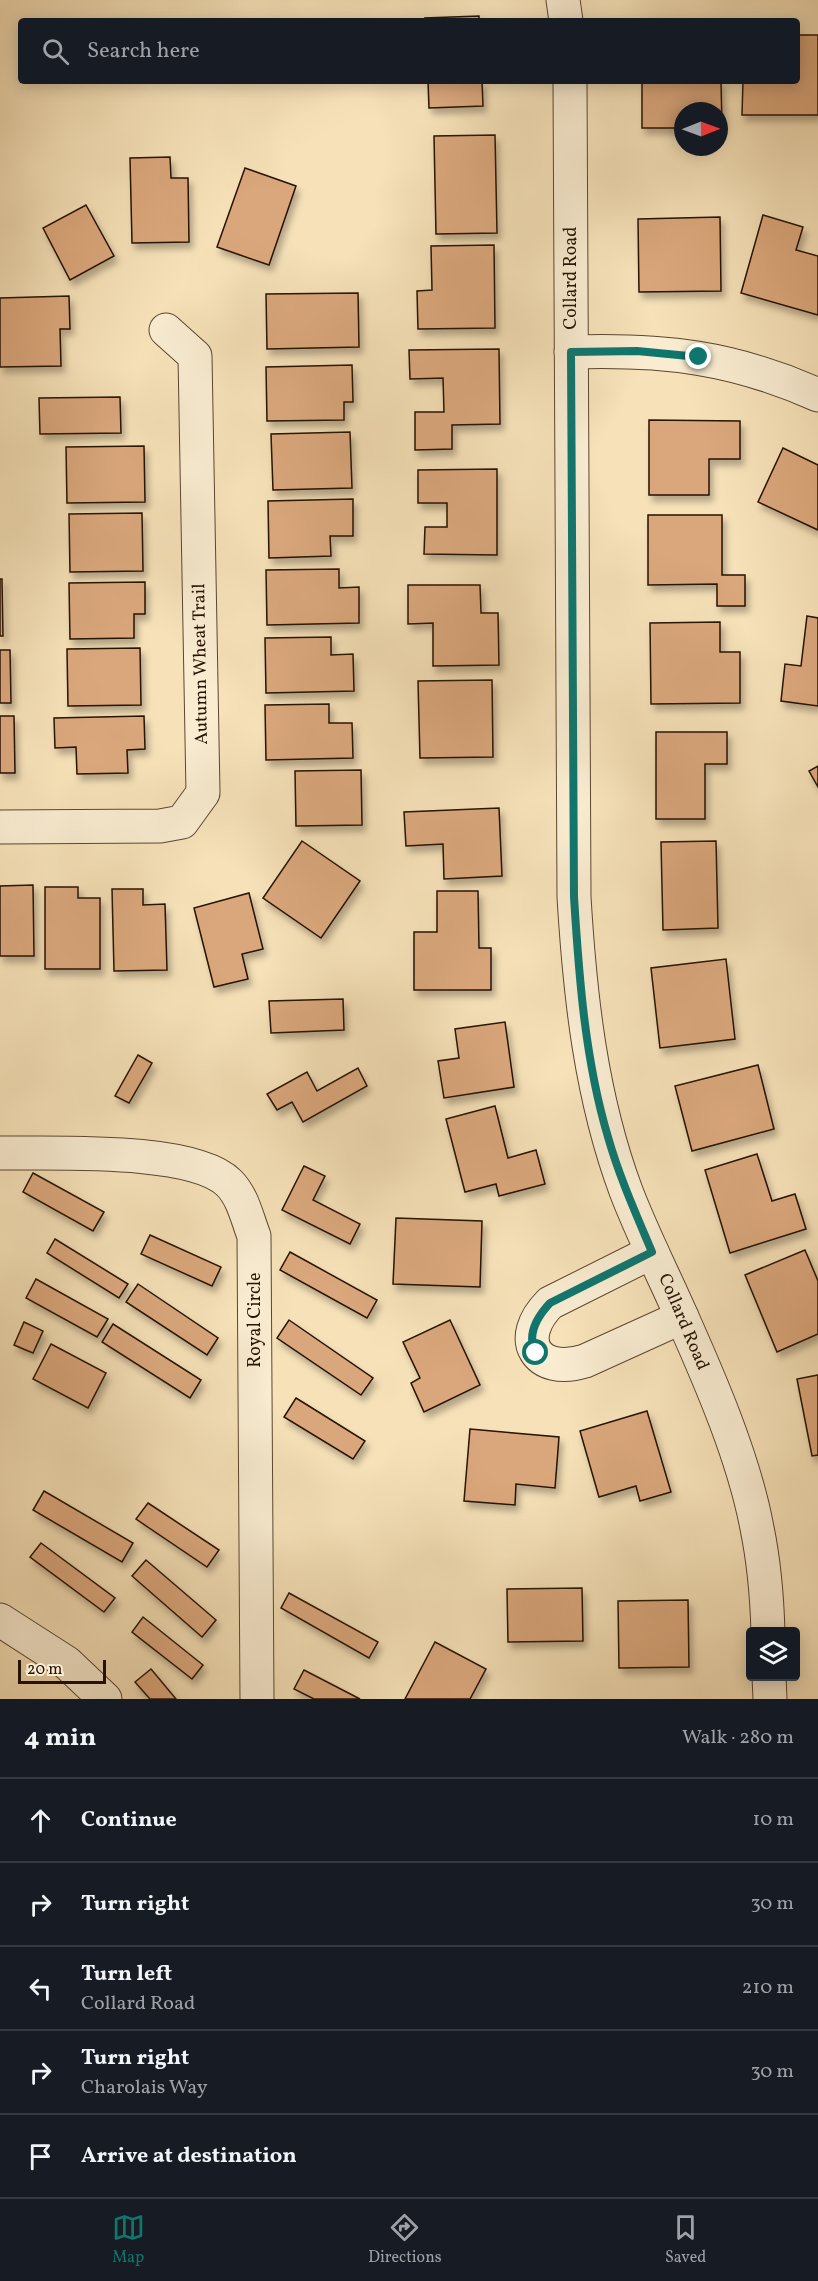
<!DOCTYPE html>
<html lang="en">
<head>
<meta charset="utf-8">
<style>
	body { margin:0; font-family:Vollkorn,serif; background:#20242c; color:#f1f3f6 }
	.controls { position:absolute; right:18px; bottom:18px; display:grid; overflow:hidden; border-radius:6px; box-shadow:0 3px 15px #0003 }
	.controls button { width:54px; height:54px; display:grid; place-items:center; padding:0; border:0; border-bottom:2px solid #363941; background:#171b24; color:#f1f3f6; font:30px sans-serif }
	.compass { position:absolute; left:674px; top:102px; width:54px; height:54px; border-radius:50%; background:#171b24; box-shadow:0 3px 15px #0003; rotate:89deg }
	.scale { position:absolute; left:18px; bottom:15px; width:88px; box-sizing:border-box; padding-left:6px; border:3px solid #271203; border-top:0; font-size:16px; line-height:21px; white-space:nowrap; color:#271203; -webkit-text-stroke:4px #f9ecd1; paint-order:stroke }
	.stop { position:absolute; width:18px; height:18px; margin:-14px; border:4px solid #0f766e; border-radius:50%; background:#fff }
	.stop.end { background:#0f766e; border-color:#fff; box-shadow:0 2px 6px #0008 }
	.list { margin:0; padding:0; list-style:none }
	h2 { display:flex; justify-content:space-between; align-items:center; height:78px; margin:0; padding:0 24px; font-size:26px }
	h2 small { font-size:20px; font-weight:400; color:#9ea1a6 }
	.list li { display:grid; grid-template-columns:39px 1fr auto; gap:18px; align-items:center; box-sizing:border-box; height:84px; padding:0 24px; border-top:2px solid #363941 }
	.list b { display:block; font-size:22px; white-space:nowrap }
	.list p { margin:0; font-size:20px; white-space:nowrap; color:#9ea1a6 }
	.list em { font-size:20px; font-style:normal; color:#9ea1a6 }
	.icon { flex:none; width:33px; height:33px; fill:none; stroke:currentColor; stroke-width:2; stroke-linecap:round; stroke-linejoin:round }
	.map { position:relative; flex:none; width:818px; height:1699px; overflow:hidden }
	.search { position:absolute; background:#171b24; box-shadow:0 3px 15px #0003; left:18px; right:18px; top:18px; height:66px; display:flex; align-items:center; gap:15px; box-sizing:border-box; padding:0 21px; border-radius:6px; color:#9ea1a6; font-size:22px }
	.sheet { height:498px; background:#171b24 }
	nav { display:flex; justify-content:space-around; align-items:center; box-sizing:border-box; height:84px; border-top:2px solid #363941; background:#171b24; font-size:16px; color:#9ea1a6 }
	nav a { display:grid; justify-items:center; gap:3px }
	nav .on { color:#0f766e }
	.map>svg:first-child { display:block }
	.building { fill:#daa77c; stroke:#271203; stroke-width:1.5; filter:url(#shadow) }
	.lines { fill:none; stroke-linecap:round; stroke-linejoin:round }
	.minor-casing { stroke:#5b4630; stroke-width:35 }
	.minor { stroke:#f9ecd1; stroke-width:33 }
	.route { stroke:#0f766e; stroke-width:8 }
	.labels { text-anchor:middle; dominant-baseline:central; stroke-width:5; stroke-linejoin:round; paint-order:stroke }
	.street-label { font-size:18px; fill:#271203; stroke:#f9ecd1 }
</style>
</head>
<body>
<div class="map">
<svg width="818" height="1699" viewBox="0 0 818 1699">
	<defs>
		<filter id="shadow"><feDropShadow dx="3.5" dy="6" stdDeviation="3" flood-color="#0004"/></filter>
	</defs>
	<rect width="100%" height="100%" fill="#f6e1b8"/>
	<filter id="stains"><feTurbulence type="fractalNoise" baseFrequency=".00333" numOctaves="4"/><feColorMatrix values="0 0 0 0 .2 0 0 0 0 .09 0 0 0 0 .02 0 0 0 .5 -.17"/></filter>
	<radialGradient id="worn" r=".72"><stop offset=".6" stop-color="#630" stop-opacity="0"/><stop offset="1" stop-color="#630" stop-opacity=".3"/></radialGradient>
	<g class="building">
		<path d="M479 16V21H426L425 18Z"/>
		<path d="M798 35H818V115H742L743 81H797Z"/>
		<path d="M428 81H482L483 106 429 108Z"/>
		<path d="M642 81H721L722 127H719V111H683V128H642Z"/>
		<path d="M495 135 497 233 436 234 434 136Z"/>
		<path d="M170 157 171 178H188L189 242 132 243 130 158Z"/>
		<path d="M245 168 296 186 269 265 217 247Z"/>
		<path d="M86 205 114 256 70 280 43 228Z"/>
		<path d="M763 215 803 227 796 250 818 256V315L741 293Z"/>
		<path d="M720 217 721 291 639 292 638 219Z"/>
		<path d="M494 245 495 328 418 329 417 291 432 290 431 246Z"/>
		<path d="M358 293 359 347 267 349 266 294Z"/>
		<path d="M69 296 70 329H60L61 366 0 367V298Z"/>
		<path d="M499 349 500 424 452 425V449L415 450V412H444L443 378 410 379 409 350Z"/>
		<path d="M352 365 353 402H344V420L267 421 266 367Z"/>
		<path d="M120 397 121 433 40 434 39 398Z"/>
		<path d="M649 420 740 421V459H709V495H649Z"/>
		<path d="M350 432 352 488 273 490 271 434Z"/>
		<path d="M144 446 145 502 67 503 66 447Z"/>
		<path d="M783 448 818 465V530L758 502Z"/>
		<path d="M497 469V555L424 554 425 527H447V503H418V470Z"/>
		<path d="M353 499V536H330L331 556 269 558 268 501Z"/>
		<path d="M142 513 143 571 70 572 69 514Z"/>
		<path d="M648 515H722V575H745V606H717V584L648 585Z"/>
		<path d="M339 569V588L359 587V623L267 625 266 570Z"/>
		<path d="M0 579H2L3 636H0Z"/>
		<path d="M145 582V614H134V638L70 639 69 583Z"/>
		<path d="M408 585H480L481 613H498L499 665 433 666V623L408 624Z"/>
		<path d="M807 616 818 618V706L781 701 785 664 801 666Z"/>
		<path d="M720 622V652H740V703L651 704 650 623Z"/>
		<path d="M331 637V655L353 654 354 691 266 693 265 638Z"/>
		<path d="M140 648 141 705 68 706 67 649Z"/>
		<path d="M0 650H10L11 703H0Z"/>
		<path d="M492 680 493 757 420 758 418 681Z"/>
		<path d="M329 704V723H352L353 758 266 760 265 705Z"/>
		<path d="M0 716H14L15 773H0Z"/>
		<path d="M144 716 145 749 127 750 128 773 77 774 76 747 55 748 54 718Z"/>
		<path d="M656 732H727V764H705V819H656Z"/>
		<path d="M818 766V787L809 771Z"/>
		<path d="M361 770 362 825 296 826 295 771Z"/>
		<path d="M499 808 502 876 444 879 443 844 406 846 404 812Z"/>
		<path d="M302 841 360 881 321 938 263 898Z"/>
		<path d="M716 841 718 928 663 930 661 842Z"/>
		<path d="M33 885 34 956H0V886Z"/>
		<path d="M45 887H78V898H100V969H45Z"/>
		<path d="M112 889H143V905L165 904 167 970 114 971Z"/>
		<path d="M437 891H478L479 948H491V990H414V932H437Z"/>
		<path d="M249 893 263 949 242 954 248 979 214 987 194 908Z"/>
		<path d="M726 959 735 1039 660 1048 651 968Z"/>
		<path d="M343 999 344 1030 271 1033 269 1001Z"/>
		<path d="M505 1022 514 1087 444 1098 438 1061 459 1058 455 1029Z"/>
		<path d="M138 1055 152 1063 129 1103 115 1096Z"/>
		<path d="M758 1065 774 1129 692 1151 675 1086Z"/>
		<path d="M358 1068 367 1086 303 1122 292 1102 277 1110 267 1094 307 1072 317 1091Z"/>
		<path d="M495 1106 508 1158 536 1150 545 1184 499 1196 496 1184 465 1192 446 1119Z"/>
		<path d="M757 1154 772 1201 795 1194 806 1229 730 1253 705 1170Z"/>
		<path d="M304 1166 325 1176 313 1200 360 1224 350 1244 282 1210Z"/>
		<path d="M33 1173 104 1212 93 1231 23 1192Z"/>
		<path d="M396 1218 482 1221 480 1287 393 1284Z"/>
		<path d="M150 1235 221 1267 212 1286 141 1254Z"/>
		<path d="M55 1239 128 1284 119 1298 47 1253Z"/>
		<path d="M805 1250 818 1281V1334L777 1352 745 1275Z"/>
		<path d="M290 1252 377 1300 367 1318 280 1270Z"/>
		<path d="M36 1279 108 1319 97 1337 26 1298Z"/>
		<path d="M138 1284 218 1338 207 1355 126 1302Z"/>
		<path d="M289 1320 373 1378 361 1395 277 1338Z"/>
		<path d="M450 1320 480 1385 424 1412 411 1383 420 1378 403 1342Z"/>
		<path d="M24 1322 43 1331 33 1353 14 1345Z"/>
		<path d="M113 1324 201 1380 190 1398 102 1342Z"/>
		<path d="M51 1344 106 1373 88 1408 33 1379Z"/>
		<path d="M818 1375V1455L812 1456 797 1379Z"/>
		<path d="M296 1398 365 1441 353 1459 284 1417Z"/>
		<path d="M647 1411 671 1492 640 1501 636 1486 599 1497 580 1431Z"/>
		<path d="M470 1429 559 1437 555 1488 516 1484 515 1505 464 1501Z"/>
		<path d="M44 1491 133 1543 122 1562 33 1510Z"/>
		<path d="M148 1503 219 1550 207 1567 136 1519Z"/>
		<path d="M41 1543 115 1598 104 1612 30 1557Z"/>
		<path d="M146 1560 216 1620 202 1637 132 1576Z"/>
		<path d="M582 1588 583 1641 508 1642 507 1589Z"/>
		<path d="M289 1593 378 1642 369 1658 281 1608Z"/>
		<path d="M688 1600 689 1667 619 1668 618 1601Z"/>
		<path d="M143 1617 203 1665 192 1679 132 1632Z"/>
		<path d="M435 1642 486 1669 470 1699H405Z"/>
		<path d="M151 1669 176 1699H150L135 1682Z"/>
		<path d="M304 1670 360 1699H314L294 1689Z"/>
	</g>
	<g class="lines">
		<g class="minor-casing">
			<g id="minor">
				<path d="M563 0 566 21"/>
				<path d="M570 81 574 897C580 997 591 1097 626 1191 642 1233 663 1274 681 1315 710 1380 744 1458 757 1528 764 1562 767 1597 768 1632"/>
				<path d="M571 352C663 349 733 357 818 395"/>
				<path d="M0 827 160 826 182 822 203 793 195 356 166 330"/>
				<path d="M0 1153C52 1154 193 1147 229 1183 243 1197 247 1218 254 1236L257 1699"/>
				<path d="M652 1252 550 1303C514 1339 536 1376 585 1361L682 1317"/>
				<path d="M0 1620 67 1663 105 1699"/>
				<path d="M769 1676 770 1699"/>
			</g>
		</g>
		<use href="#minor" class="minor"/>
	</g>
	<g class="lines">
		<path class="route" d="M536 1353C526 1335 537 1317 550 1303L652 1252C636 1214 619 1176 608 1137 585 1060 579 977 574 897L571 352 637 351 699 357"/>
	</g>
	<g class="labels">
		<g class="street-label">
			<text transform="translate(571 278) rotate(-90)">Collard Road</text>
			<text transform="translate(201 664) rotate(-91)">Autumn Wheat Trail</text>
			<text transform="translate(255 1320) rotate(-90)">Royal Circle</text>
			<text transform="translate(683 1322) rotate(67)">Collard Road</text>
		</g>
	</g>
	<rect width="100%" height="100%" filter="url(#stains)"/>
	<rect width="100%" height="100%" fill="url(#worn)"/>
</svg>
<div class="controls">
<button><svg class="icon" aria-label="layers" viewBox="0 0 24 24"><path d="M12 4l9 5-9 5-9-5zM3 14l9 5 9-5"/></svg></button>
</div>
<svg class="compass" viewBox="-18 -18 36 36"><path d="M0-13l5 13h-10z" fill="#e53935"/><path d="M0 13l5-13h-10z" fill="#9ea1a6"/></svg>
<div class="scale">20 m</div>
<div class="stop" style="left:536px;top:1353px"></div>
<div class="stop end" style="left:699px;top:357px"></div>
<div class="search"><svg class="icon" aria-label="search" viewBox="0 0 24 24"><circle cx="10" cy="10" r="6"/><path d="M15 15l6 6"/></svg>Search here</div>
</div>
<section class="sheet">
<h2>4 min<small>Walk · 280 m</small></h2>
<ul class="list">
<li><svg class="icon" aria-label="ahead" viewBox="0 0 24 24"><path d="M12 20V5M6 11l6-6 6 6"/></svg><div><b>Continue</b></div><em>10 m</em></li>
<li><svg class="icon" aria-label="right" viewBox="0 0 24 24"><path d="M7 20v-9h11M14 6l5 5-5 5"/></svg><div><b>Turn right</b></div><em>30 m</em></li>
<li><svg class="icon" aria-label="left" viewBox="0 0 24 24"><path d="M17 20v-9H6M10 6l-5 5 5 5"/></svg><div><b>Turn left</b><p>Collard Road</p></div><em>210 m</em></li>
<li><svg class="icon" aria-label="right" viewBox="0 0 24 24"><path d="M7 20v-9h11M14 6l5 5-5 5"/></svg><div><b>Turn right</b><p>Charolais Way</p></div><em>30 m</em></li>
<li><svg class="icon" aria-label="arrive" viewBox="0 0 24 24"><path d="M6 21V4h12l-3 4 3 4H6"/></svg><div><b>Arrive at destination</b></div></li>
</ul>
</section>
<nav>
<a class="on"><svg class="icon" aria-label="map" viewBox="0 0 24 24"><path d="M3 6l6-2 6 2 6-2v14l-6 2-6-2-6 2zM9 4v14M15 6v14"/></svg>Map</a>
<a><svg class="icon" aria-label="directions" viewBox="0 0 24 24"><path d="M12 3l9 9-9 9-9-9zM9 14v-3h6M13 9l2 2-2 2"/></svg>Directions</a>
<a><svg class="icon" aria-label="saved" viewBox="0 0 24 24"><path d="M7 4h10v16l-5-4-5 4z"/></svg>Saved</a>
</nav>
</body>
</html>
